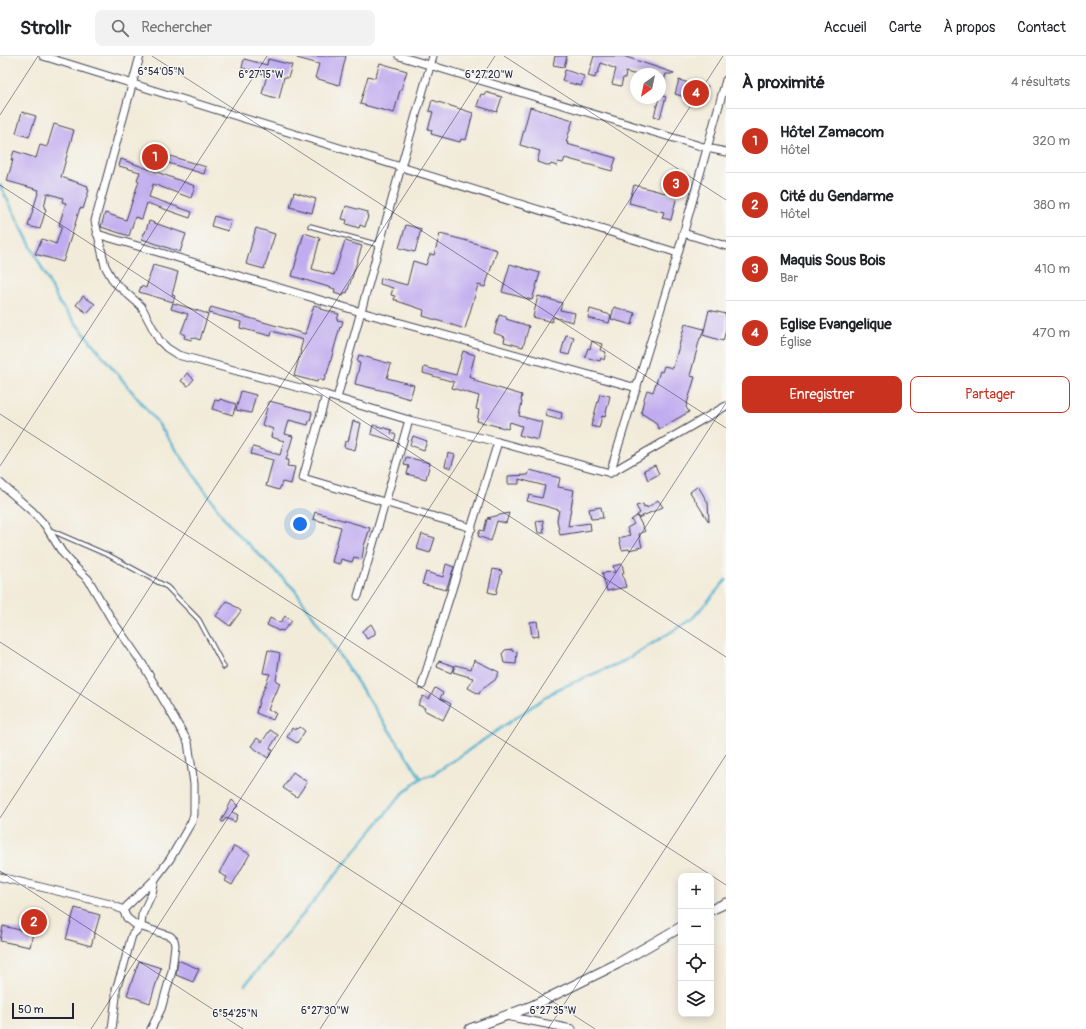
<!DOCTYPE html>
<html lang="fr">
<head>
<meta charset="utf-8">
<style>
	body { margin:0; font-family:Pangolin,sans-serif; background:#f2f2f2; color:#202124 }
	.controls { position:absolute; right:12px; bottom:12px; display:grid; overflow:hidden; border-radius:8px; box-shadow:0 2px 10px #0003 }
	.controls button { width:36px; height:36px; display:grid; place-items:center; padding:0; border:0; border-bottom:1px solid #e0e0e0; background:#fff; color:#202124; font:20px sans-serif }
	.compass { position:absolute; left:630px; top:12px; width:36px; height:36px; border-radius:50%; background:#fff; box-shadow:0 2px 10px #0003; rotate:213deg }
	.scale { position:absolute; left:12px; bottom:10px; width:62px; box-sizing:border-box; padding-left:4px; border:2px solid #22223b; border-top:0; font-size:11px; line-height:14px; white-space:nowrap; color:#22223b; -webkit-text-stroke:3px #f6f6f2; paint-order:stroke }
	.you { position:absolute; left:300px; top:468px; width:14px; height:14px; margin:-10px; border:3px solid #fff; border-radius:50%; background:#1a73e8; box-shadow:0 0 0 6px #1a73e833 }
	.badge { display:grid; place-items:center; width:26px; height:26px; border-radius:50%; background:#c8321e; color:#fff; font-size:13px; font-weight:700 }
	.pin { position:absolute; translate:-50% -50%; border:2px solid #fff; box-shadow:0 1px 4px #0006 }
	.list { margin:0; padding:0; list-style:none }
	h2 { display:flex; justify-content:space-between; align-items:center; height:52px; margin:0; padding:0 16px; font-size:17px }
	h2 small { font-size:13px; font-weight:400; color:#757577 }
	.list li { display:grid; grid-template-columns:26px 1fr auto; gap:12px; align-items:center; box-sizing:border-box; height:64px; padding:0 16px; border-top:1px solid #e0e0e0 }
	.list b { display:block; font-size:15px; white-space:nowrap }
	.list p { margin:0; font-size:13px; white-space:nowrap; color:#757577 }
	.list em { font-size:13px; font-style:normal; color:#757577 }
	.actions { display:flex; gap:8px; padding:12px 16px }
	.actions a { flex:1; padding:9px 0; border:1px solid #c8321e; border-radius:8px; text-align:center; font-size:14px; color:#c8321e }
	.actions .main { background:#c8321e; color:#fff }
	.icon { flex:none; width:22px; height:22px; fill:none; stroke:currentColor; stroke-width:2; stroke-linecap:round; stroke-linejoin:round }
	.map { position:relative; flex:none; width:726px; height:973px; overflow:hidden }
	header { display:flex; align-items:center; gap:24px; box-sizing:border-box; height:56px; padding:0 20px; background:#fff; border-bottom:1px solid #e0e0e0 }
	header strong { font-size:19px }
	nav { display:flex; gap:22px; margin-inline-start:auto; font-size:14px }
	.search { width:280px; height:36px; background:#f2f2f2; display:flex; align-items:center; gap:10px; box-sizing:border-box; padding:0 14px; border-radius:8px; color:#757577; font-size:15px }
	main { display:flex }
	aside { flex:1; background:#fff }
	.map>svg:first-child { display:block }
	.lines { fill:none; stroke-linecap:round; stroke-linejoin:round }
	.stream { stroke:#50b2cf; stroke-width:2.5 }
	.building { fill:#c0acef }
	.service-casing { stroke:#414053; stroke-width:5.5 }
	.minor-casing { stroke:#414053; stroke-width:9 }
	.tertiary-casing { stroke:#414053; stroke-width:11 }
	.service { stroke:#fff; stroke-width:3.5 }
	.minor { stroke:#fff; stroke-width:7 }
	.tertiary { stroke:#fff; stroke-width:9 }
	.ticks { fill:none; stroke:#22223b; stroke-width:1; stroke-opacity:0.45 }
	.ticks-label { font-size:10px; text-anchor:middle; fill:#22223b; stroke:#f6f6f2; stroke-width:3; stroke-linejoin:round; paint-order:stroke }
</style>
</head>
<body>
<header>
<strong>Strollr</strong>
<div class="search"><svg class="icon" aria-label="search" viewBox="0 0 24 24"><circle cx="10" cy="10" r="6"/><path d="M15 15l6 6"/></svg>Rechercher</div>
<nav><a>Accueil</a><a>Carte</a><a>À propos</a><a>Contact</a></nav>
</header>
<main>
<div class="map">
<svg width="726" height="973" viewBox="0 0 726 973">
	<rect width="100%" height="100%" fill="#f6f6f2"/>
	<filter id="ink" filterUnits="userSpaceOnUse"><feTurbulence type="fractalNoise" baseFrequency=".025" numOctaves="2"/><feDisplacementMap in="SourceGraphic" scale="8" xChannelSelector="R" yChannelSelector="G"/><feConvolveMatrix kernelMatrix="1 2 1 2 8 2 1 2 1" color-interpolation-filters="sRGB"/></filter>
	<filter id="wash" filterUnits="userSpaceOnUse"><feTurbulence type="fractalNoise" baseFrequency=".012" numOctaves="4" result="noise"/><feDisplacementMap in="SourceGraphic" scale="16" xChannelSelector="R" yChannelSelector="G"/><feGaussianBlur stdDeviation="0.9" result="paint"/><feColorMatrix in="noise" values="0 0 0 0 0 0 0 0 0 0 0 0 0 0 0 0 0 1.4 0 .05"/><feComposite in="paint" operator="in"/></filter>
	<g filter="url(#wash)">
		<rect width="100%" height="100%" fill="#f2ebd9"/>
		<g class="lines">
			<g class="stream">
				<path d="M0 129 60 248 157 366 229 469 294 533 320 570 421 722"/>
				<path d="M245 929 400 740 421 722 434 718 556 634 624 605 692 563 726 524"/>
			</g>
		</g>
		<g id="blocks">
			<g class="building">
				<path d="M297 0H346L339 29 315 22 319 8 297 2Z"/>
				<path d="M555 0H567L564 11 553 9Z"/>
				<path d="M594 0H623L674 17V18H666L661 33H660V18H633L626 16 625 22H623L621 30 612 28 616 13 601 7 598 17H596L595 22 588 20Z"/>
				<path d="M244 3 267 9 268 3 292 9 288 22 284 21 279 43 262 38 267 19 242 12Z"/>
				<path d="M380 7 407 15 401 34H400L394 57 360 48 368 20 375 22Z"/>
				<path d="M565 14 584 20 581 30 562 25Z"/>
				<path d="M679 24 692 28 693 25 708 30 706 36 701 35 698 45 675 38Z"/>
				<path d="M485 36 502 41 497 56 477 50 481 38 485 39Z"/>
				<path d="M660 39 666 41 660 62 654 60Z"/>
				<path d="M432 44 473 57 466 84 461 83 460 86 431 78 432 74 428 73 433 56 429 55Z"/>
				<path d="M530 51 573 64 566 86H568L567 88 616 102 612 115 565 102 563 107 558 106 557 110 551 108 550 110 537 106 540 95 520 89Z"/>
				<path d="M22 56 36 60 29 81 16 77Z"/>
				<path d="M54 68 74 74 61 121 88 130 87 133 89 134 83 153 80 152 63 206 35 198 42 183 56 188 62 170 59 169 66 147 62 146 63 142 47 137 44 152 46 153 40 173 28 170 39 134 7 125 13 104H11L14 95 36 102 40 89 47 91Z"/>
				<path d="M170 100 206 111 204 118 168 107Z"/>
				<path d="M121 103 195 130 191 142 153 128 149 141 192 156 190 162 147 147 142 163 135 161 129 180 101 171 105 157 126 164 139 125 137 124 140 116 119 110Z"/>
				<path d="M634 129 677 140 671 164 662 162 664 156 629 147Z"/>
				<path d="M294 136 316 143 312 157 290 151Z"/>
				<path d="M346 150 368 156 367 160H368L365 171 360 169 359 172 346 168 347 164 342 163Z"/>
				<path d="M214 160 231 165 228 175 211 170Z"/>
				<path d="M149 165 186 178 180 196 142 183 144 177H145Z"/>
				<path d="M406 169 421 173 415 196 399 192Z"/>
				<path d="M256 172 275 178 264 213 246 208Z"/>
				<path d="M304 177 320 182 312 213 334 219 345 185 362 190 347 237 345 236 343 240 334 237 335 233 292 220Z"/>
				<path d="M440 178 464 184 497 194 485 231 478 229 465 273 423 260 424 254 397 245 398 244H394L395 240 391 239 393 232 380 228 381 222 407 229 413 205 426 209 430 198 434 199Z"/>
				<path d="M510 208 540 217 532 244 502 236Z"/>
				<path d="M153 209 178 216 172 239 175 240 173 246 139 236 141 230 146 232Z"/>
				<path d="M83 240 95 248 87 257 76 249Z"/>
				<path d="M538 240 562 247 560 254 575 257 573 266 553 261 552 266 533 261Z"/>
				<path d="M173 247 208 258 200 284 192 281 191 284 184 282 185 279 181 277 188 258 171 253Z"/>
				<path d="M314 249 321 251V253L339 258 337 264 343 265 341 272 340 271 327 318H326L324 325 318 323 317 326 294 320 301 295H300L303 284 272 275 271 280 240 272 241 266 209 257 211 251 305 278Z"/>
				<path d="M614 251 635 257 632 269 611 263Z"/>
				<path d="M590 253 611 259 609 267 588 262Z"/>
				<path d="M709 254 726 258V274L723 285 703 279Z"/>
				<path d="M499 259 507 261 506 263 529 270 523 291 504 286 505 281 494 277Z"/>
				<path d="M685 268 704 273 701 282H700L690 320 695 321 686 351 689 356 659 373 655 366 641 357 644 343 647 334 653 336 660 315 662 316 664 310 673 312Z"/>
				<path d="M566 279 574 281 569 299 561 297Z"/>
				<path d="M592 285 602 288 600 294 606 296 604 304 601 302 600 305 585 301 588 292 590 293Z"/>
				<path d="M463 295 475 299 469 321 475 323 474 325 522 339 521 345 522 346 519 360 542 366 538 384 519 379 522 370 510 366 508 373 477 365 479 354 476 353 479 340 452 332 454 326 423 317 424 311 456 319Z"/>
				<path d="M359 299 391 308 387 322 414 329 410 343 393 338V337L355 328 360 307 357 306Z"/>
				<path d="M187 317 194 323 188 330 181 325Z"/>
				<path d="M241 335 256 339 251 357 236 354Z"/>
				<path d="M600 338 610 340 605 361 602 360 599 372 591 370Z"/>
				<path d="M220 343 236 348 233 359 212 353 215 344 219 345Z"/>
				<path d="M269 345 312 356 310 365H309L308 369 289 364V365L285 378 293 380 286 404H289L287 410 295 411 291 428 282 426 279 434 266 430 273 404 251 398 253 391 280 399 284 385 271 381 273 373 262 369Z"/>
				<path d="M547 353 562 357 561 364 545 360Z"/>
				<path d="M353 365 361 367 355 394 344 391 345 385 348 386Z"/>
				<path d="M373 369 392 374 391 377 396 379 394 385 371 378Z"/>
				<path d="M413 380 427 385 424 394 410 389Z"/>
				<path d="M448 397 455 399 451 412 445 410Z"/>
				<path d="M406 401 430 407 426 423 407 418 409 410 404 409Z"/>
				<path d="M655 409 659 418 648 424 644 414Z"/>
				<path d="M530 414 560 422 558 431 574 434 568 470 590 467 591 474 560 479 557 464 559 454 527 445 529 439 542 442 545 430 519 423V428H508V420L528 419Z"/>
				<path d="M698 430 708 447 709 466 690 436Z"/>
				<path d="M658 444 663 451 638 462 637 459 640 457 636 450 643 448 644 451 646 450 647 452Z"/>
				<path d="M601 451 603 462 591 463 589 453Z"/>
				<path d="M315 456 370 472 364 490 362 503 354 501 352 506 341 503 340 508 332 506 341 471 313 463Z"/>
				<path d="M509 457 506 467 497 465 491 485 478 480 480 474 484 475 487 463H491L487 462Z"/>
				<path d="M637 460 645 475 639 478 642 491 629 494V493L622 494 619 482 630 479 627 472 634 468 631 464Z"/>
				<path d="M543 464 544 477H538L536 465Z"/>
				<path d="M422 478 435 482 430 497 417 493Z"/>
				<path d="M446 508 454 511 446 534 422 528 426 516 443 521Z"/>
				<path d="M622 508 624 517H622L626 531 607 535 602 517 615 516 613 510Z"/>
				<path d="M493 513 502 515 496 538 488 536Z"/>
				<path d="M227 545 241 555 230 570 216 560Z"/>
				<path d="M285 560 292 565 283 575 280 574 279 575 267 569 270 562 280 567Z"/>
				<path d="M537 565 539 580 532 581 530 566Z"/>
				<path d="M371 568 375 575V578L367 583 362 575Z"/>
				<path d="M512 593V595L517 596 516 608 504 607 502 598 505 594Z"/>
				<path d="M268 594 280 597 276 625 280 627 276 637 275 636 268 654 276 657 273 664 256 657 260 642 270 618 263 617Z"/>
				<path d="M474 604 499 616 495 624 481 634 479 638 468 632 473 622 453 616 455 609 471 613Z"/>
				<path d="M439 605 454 610 451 617 437 611Z"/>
				<path d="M435 632 443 637 440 642 451 648 443 664 424 654 425 652 418 649 423 640 429 643Z"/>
				<path d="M300 671 305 675 297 687 287 681 292 672 295 674 296 672 298 673Z"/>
				<path d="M270 674 278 679 270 692 273 694 268 702 251 690 257 682 262 686Z"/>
				<path d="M293 716 307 726 297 741 283 732Z"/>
				<path d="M232 744 238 750 232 756 238 759 235 766 226 762 223 766 221 765Z"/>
				<path d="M234 790 250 798 232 829 225 825 227 821 219 817Z"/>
				<path d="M75 852 100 859 91 890 66 883Z"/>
				<path d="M3 870 33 877 30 891 0 885Z"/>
				<path d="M178 904 199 913 193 926 176 919Z"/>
				<path d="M139 905 161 912 150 947 127 939Z"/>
			</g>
		</g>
	</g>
	<g filter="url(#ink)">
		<use href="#blocks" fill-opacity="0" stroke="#414053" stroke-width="1"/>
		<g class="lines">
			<g class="service-casing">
				<g id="service">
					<path d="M310 170 379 189"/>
					<path d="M50 474 110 500 167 531 199 564 224 611"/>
				</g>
			</g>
			<g class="minor-casing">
				<g id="minor">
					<path d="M43 0 678 197"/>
					<path d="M140 0 95 165 105 210 114 226 141 250 159 284 167 292 178 299 326 339 409 364 498 386 610 417 726 350"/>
					<path d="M399 0 707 92 726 96"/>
					<path d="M683 177 726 190"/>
					<path d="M97 178 361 256 637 332"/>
					<path d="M326 339 303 422 472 472"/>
					<path d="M337 342 401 111 433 0"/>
					<path d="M610 417 678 197 726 24"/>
					<path d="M0 427 33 456 45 469 62 496 76 512 88 523 112 564 142 607 188 686 194 728V758L192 765 170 803 155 823 123 854"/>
					<path d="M358 540 409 364"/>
					<path d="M422 629 498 386"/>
					<path d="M0 821 110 848 123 854 127 862 136 869 170 880 174 884 175 889 172 915 161 953 151 973"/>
					<path d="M506 960 572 973"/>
					<path d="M112 973 116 941V933L123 912 132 879 141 870 142 859 152 837 155 823"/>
				</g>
			</g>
			<g class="tertiary-casing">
				<g id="tertiary">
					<path d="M711 854 726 847"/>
					<path d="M470 973 532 950 617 908 681 871"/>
				</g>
			</g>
			<use href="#service" class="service"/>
			<use href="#minor" class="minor"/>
			<use href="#tertiary" class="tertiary"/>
		</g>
	</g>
	<path class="ticks" d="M152 0 726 372M504 0 726 144M0 59 38 0M0 129 726 601M0 358 726 829M0 410 267 0M0 586 595 973M0 762 495 0M0 815 243 973M91 973 723 0M320 973 726 347M548 973 726 699"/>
	<g class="ticks-label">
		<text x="161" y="19">6°54'05"N</text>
		<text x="261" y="22">6°27'15"W</text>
		<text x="489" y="22">6°27'20"W</text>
		<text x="325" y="958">6°27'30"W</text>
		<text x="553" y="958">6°27'35"W</text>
		<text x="235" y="961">6°54'25"N</text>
	</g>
</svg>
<div class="controls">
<button>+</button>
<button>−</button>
<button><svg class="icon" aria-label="locate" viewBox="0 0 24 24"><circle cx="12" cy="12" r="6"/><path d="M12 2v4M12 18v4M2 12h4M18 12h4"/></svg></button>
<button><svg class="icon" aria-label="layers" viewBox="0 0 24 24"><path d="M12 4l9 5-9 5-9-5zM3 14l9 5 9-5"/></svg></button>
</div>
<svg class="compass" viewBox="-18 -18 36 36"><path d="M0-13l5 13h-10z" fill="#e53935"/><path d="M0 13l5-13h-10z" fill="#757577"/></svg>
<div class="scale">50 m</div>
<div class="you"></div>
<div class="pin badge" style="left:155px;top:101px">1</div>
<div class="pin badge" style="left:34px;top:866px">2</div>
<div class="pin badge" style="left:676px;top:128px">3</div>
<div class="pin badge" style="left:696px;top:37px">4</div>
</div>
<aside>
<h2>À proximité<small>4 résultats</small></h2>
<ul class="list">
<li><span class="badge">1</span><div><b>Hôtel Zamacom</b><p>Hôtel</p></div><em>320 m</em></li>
<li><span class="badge">2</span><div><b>Cité du Gendarme</b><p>Hôtel</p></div><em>380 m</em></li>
<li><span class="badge">3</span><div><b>Maquis Sous Bois</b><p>Bar</p></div><em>410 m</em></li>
<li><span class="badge">4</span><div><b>Eglise Evangelique</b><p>Église</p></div><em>470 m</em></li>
</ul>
<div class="actions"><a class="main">Enregistrer</a><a>Partager</a></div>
</aside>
</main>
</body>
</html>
